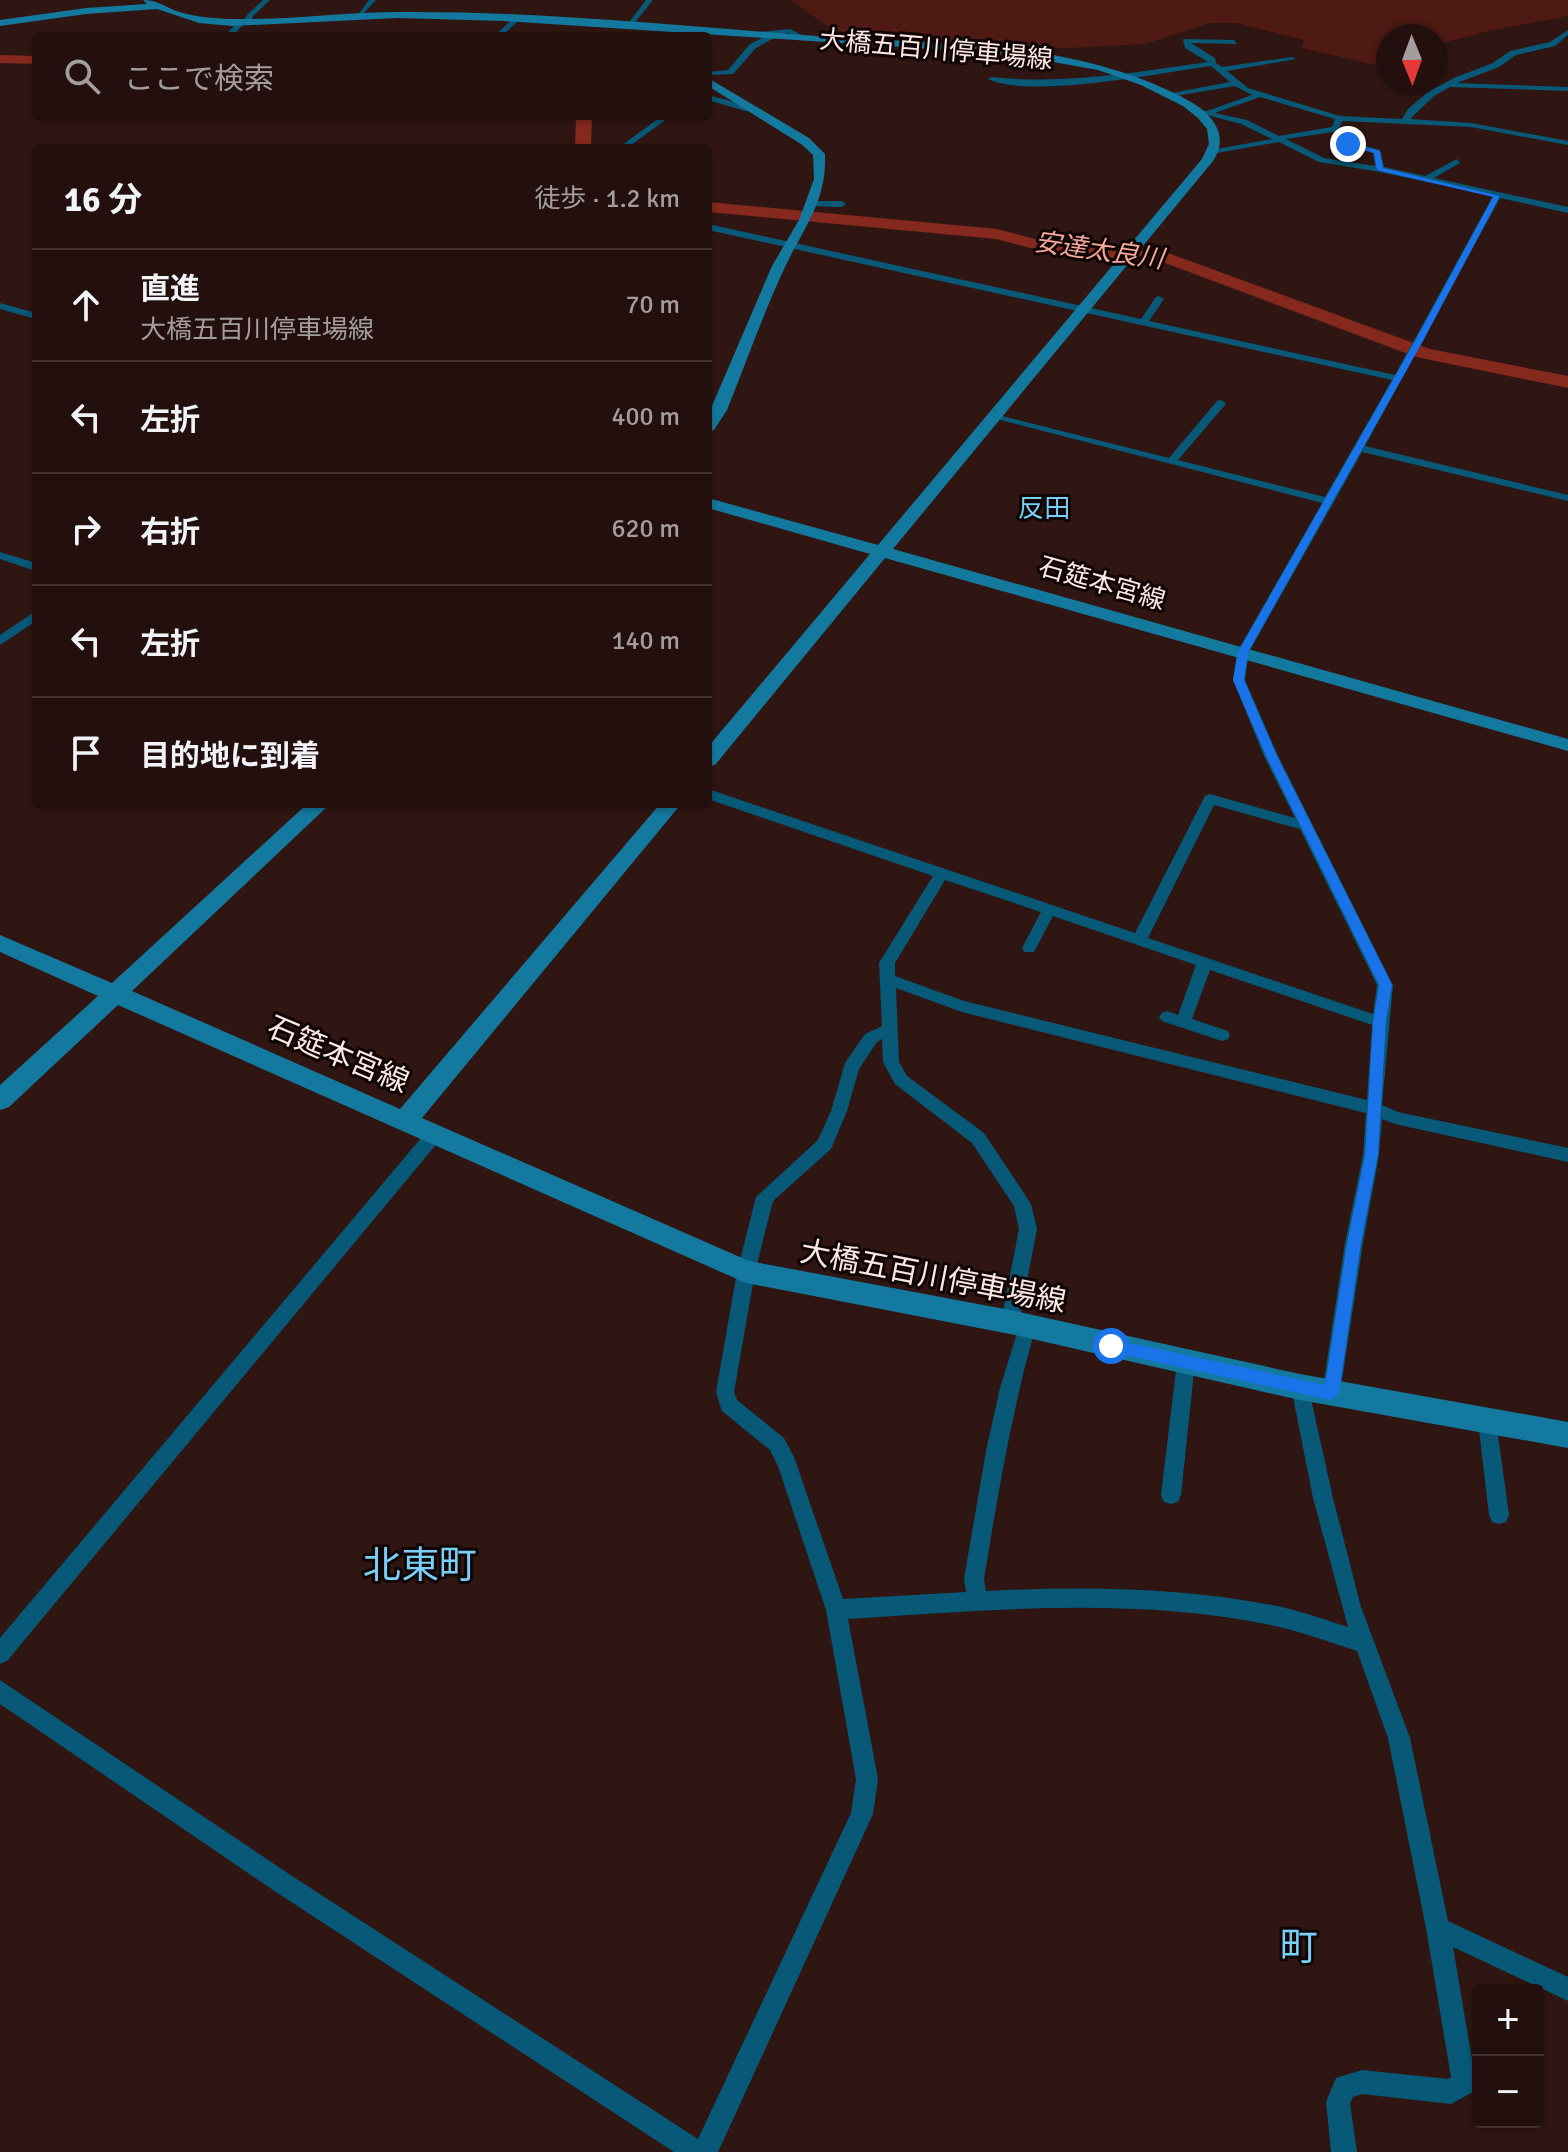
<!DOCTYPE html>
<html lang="ja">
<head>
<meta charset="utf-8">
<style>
	body { margin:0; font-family:Signika,"Noto Sans JP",sans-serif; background:#2b1917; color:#f1f3f6 }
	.controls { position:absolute; right:24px; bottom:24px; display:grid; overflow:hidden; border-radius:8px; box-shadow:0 2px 6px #0004 }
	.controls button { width:72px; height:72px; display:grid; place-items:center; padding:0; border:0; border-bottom:2px solid #40302e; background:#23100e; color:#f1f3f6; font:40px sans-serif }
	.compass { position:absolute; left:1376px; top:24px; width:72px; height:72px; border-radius:50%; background:#23100e; box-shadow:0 2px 6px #0004; rotate:179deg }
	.stop { position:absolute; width:24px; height:24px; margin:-18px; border:6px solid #1a73e8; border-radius:50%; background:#fff }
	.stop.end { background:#1a73e8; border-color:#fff; box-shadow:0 2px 8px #0008 }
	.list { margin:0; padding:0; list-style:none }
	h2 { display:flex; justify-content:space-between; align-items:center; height:104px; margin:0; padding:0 32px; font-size:34px }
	h2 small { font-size:26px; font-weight:400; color:#a39d9e }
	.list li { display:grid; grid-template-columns:52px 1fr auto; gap:24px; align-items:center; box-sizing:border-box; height:112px; padding:0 32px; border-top:2px solid #40302e }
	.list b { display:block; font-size:30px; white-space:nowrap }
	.list p { margin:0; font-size:26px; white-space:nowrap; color:#a39d9e }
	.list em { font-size:26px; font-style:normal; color:#a39d9e }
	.icon { flex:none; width:44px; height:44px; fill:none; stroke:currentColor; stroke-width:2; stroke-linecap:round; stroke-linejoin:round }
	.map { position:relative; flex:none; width:1568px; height:2152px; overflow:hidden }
	.search { position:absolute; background:#23100e; box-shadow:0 2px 6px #0004; left:32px; top:32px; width:680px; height:88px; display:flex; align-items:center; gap:20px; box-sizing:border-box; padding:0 28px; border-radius:8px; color:#a39d9e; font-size:30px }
	.panel { position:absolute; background:#23100e; box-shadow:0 2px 6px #0004; left:32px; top:144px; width:680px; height:664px; border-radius:8px }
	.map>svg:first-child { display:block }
	.green { fill:#4e1a13 }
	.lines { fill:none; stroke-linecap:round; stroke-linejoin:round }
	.river { fill:#85291e; fill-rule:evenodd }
	.street { fill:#075977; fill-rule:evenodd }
	.secondary { fill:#14799e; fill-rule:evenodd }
	.route { fill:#1a73e8 }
	.labels { text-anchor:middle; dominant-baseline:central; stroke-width:6; stroke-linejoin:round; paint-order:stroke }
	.far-street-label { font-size:26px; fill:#fbe8e5; stroke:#0f0504 }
	.far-water-label { font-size:26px; font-style:italic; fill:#f5a79a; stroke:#0f0504 }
	.far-neighbourhood-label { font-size:26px; fill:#79cff7; stroke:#0f0504 }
	.street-label { font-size:30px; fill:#fbe8e5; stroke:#0f0504 }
	.near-neighbourhood-label { font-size:38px; fill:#79cff7; stroke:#0f0504 }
</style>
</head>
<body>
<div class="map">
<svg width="1568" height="2152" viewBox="0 0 1568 2152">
	<rect width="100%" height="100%" fill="#2f1612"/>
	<path class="green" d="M791 0H1568V16L1488 31 1436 45V36H1388V61L1374 65 1302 48 1304 40 1236 23H1210L1145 44 1069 48 994 46 846 34 824 24Z"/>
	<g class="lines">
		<g class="river">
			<path d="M0 55 36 56V64L0 63Z"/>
			<path d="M576 116H592L591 148H575Z"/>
			<path d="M708 202 997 229 1054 244 1168 253 1430 349 1568 376V388L1416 357 1165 263 1054 254 996 239 708 212Z"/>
		</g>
		<g class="street">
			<path d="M263 0H270L253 16 250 25 244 24 232 36H224L240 20H244L248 14Z"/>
			<path d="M369 0H376L361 16H357Z"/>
			<path d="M646 0H653L633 25H627Z"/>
			<path d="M516 16 522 17 502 36H494Z"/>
			<path d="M790 29 810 39 803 41 789 33 774 35V38L756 48 733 74 708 75V72L728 70 750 44 766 36H759V32Z"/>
			<path d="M1568 30V35L1555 46 1516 55 1499 67 1457 83 1568 87V91L1450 87 1434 96 1410 119 1471 123 1568 141V145L1471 127 1342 121 1339 129 1351 142 1380 150 1384 167 1425 176 1457 159 1460 163 1434 178 1568 207V213L1500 198 1365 446 1568 495V501L1362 452 1249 652 1245 680 1278 756 1393 985 1382 1105 1398 1112 1568 1148V1162L1395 1124 1382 1119 1379 1155 1363 1243 1340 1393 1338 1399 1331 1401 1324 1399 1322 1393 1345 1243 1363 1155 1366 1113 962 1012 896 988 899 1062 907 1076 984 1133 1031 1204 1037 1229 1019 1322 1016 1328 1010 1330 1004 1328 1001 1322 1019 1229 1014 1206 972 1143 895 1084 883 1062 882 1039 877 1042 859 1069 847 1111 831 1149 773 1201 755 1272 734 1392 737 1400 784 1438 794 1457 843 1599 966 1592 964 1579 986 1451 1000 1388 1021 1320 1027 1318 1033 1320 1036 1326C1012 1409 998 1494 984 1579L986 1591C1080 1586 1179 1587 1272 1605 1298 1610 1323 1619 1348 1627L1313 1498 1291 1387 1293 1381 1300 1379 1307 1381 1333 1498 1361 1607 1410 1738 1448 1921 1568 1977V2001L1453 1947 1476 2083 1473 2092 1451 2104 1362 2094 1353 2097 1350 2103 1357 2152H1331L1326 2102 1336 2078 1362 2070 1448 2079 1451 2077 1426 1928 1388 1738 1357 1651C1329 1642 1303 1632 1275 1626 1136 1596 988 1610 848 1619L878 1779 873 1814 718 2152H674L276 1892 0 1704V1680L292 1876 698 2139 851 1813 856 1779 826 1610 778 1466 770 1450 722 1411 716 1392 737 1272 756 1197 818 1140 831 1111 845 1063 865 1034 882 1026 879 963 933 876 708 799V789L1135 933 1205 796 1210 794 1295 818 1264 756 1233 680 1237 652 1322 503 989 417 994 414 1169 458 1217 401 1221 400 1226 403 1225 405 1178 460 1325 497 1392 380 708 230V224L1141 319 1156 297 1159 296 1164 299 1149 321 1395 375 1493 196 1380 172 1319 162 1279 142 1211 154V150L1272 139 1241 124 1192 111 1196 109 1207 111 1252 95 1235 86 1169 97 1172 93 1230 82 1211 66C1160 73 1031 99 988 79L992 77C1065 85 1136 72 1208 62L1185 48 1183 39 1234 40 1237 44 1191 43 1215 58 1216 63 1222 67 1292 57 1296 59 1227 71 1248 88 1340 116 1402 119 1408 109 1428 92 1456 77 1493 63 1510 51 1550 42ZM1260 97 1335 119 1332 127 1279 136 1247 120 1215 113ZM1333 132 1345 146 1373 153 1375 166 1324 158 1286 139ZM1214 805 1300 829 1377 985 1373 1014 1148 938ZM945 880 1041 912 1022 948 1024 952H1034L1053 916 1196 965 1178 1015 1167 1011 1162 1013 1159 1017 1162 1021 1222 1041 1228 1039 1230 1035 1228 1031 1192 1019 1210 970 1372 1025 1367 1100 964 1001 895 976V963Z"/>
			<path d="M708 95 757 108 745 111 708 100Z"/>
			<path d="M662 116H671L627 148H618Z"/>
			<path d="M809 201H842L846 204 842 207 806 206V202Z"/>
			<path d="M0 303 36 313V319L0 309Z"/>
			<path d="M0 552 36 563V571L0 559Z"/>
			<path d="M36 611V621L0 645V635Z"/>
			<path d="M433 1129 439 1131 441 1136 439 1141 7 1661 0 1664V1638L427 1131Z"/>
			<path d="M1186 1354 1193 1356 1195 1362 1181 1495 1178 1502 1171 1504 1164 1502 1161 1495 1177 1362 1179 1356Z"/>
			<path d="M1487 1412 1494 1415 1496 1421 1509 1515 1506 1522 1499 1524 1492 1522 1489 1515 1478 1421 1480 1415Z"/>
		</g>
		<g class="secondary">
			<path d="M143 0C157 0 164 6 176 11 195 17 216 19 236 19 291 20 345 12 399 12 534 11 669 25 803 35 932 46 1063 36 1182 97 1208 110 1232 132 1213 161L893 549 1568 739V751L885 558 715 765 708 766V747L870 554 708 508V498L878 545 1202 159 1209 144 1207 129 1198 118 1183 106 1141 85 1098 70 1009 54 504 21 398 18 232 26 199 23 157 9 86 14 0 26V20L86 8 147 4Z"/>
			<path d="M708 78 809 138 825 154C827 201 804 227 785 267 763 314 746 363 727 410L714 430 708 432V415L772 266 799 220 814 179 813 155 801 144 708 86Z"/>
			<path d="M307 804H330L132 991 400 1109 660 804H681L422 1118 749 1261 1010 1310 1300 1374 1568 1422V1448L1300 1400 1010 1334 746 1283 118 1005 9 1107 0 1110V1085L98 996 0 952V935L112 983Z"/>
		</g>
	</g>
	<path class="route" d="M1348 142 1380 151 1383 168 1500 196 1423 341 1248 652 1244 680 1277 756 1392 985 1386 1022 1378 1155 1361 1243 1339 1393 1331 1400 1111 1352 1104 1346 1111 1339 1325 1385 1347 1243 1365 1155 1373 1022 1379 985 1266 756 1233 680 1238 652 1415 341 1493 197 1377 170 1374 153 1346 145Z"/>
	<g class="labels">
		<g class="far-street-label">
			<text transform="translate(936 50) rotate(5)">大橋五百川停車場線</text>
			<text transform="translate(1102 584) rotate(16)">石筵本宮線</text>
		</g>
		<g class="far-water-label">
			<text transform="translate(1099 251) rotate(8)">安達太良川</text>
		</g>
		<g class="far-neighbourhood-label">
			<text x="1044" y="509">反田</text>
		</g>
		<g class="street-label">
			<text transform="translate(338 1055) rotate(23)">石筵本宮線</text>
			<text transform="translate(933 1277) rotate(11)">大橋五百川停車場線</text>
		</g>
		<g class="near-neighbourhood-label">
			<text x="420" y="1565">北東町</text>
			<text x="1299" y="1947">町</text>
		</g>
	</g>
</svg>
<div class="controls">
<button>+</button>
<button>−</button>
</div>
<svg class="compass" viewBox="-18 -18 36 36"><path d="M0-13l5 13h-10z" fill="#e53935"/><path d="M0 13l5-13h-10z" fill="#a39d9e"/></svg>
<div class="stop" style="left:1111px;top:1346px"></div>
<div class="stop end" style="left:1348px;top:144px"></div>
<div class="search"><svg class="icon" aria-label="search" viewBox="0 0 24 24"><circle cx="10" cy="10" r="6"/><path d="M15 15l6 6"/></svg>ここで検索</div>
<section class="panel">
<h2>16 分<small>徒歩 · 1.2 km</small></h2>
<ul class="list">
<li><svg class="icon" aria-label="ahead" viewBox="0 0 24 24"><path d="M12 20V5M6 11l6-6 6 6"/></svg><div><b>直進</b><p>大橋五百川停車場線</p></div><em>70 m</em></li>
<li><svg class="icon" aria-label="left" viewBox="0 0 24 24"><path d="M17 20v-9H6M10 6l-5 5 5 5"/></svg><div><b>左折</b></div><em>400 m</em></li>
<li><svg class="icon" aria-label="right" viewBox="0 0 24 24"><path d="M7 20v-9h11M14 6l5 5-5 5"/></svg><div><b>右折</b></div><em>620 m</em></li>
<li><svg class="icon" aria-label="left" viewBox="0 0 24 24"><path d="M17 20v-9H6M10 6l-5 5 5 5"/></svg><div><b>左折</b></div><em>140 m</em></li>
<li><svg class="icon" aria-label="arrive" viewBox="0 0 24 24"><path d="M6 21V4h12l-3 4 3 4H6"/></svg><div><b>目的地に到着</b></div></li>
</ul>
</section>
</div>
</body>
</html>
